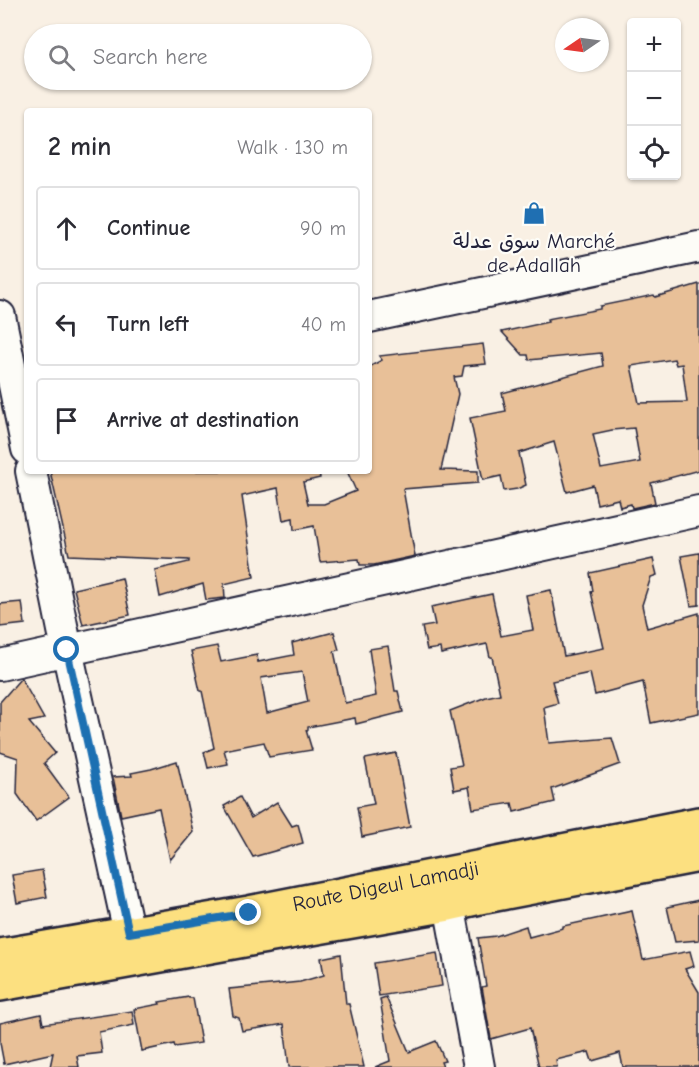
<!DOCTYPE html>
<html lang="en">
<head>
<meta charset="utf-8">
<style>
	body { margin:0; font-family:"Comic Neue","Playpen Sans Arabic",sans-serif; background:#f7f7f7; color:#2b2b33 }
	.controls { position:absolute; right:18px; top:18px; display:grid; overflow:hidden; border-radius:6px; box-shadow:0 2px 4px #0004 }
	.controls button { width:54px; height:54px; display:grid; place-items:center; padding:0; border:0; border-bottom:2px solid #e1e1e2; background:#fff; color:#2b2b33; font:30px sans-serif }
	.compass { position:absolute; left:555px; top:18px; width:54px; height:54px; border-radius:50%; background:#fff; box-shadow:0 2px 4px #0004; rotate:257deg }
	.stop { position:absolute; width:18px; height:18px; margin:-14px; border:4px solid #1f6fb2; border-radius:50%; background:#fff }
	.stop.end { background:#1f6fb2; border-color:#fff; box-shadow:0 2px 6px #0008 }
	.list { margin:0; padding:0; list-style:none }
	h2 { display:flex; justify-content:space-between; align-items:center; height:78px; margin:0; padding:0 24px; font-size:26px }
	h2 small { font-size:20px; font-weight:400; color:#7c7c81 }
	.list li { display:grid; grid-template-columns:39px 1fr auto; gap:18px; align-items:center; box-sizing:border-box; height:84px; margin:0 12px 12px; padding:0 12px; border:2px solid #e1e1e2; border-radius:6px }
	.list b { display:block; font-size:22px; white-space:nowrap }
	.list em { font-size:20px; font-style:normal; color:#7c7c81 }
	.icon { flex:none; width:33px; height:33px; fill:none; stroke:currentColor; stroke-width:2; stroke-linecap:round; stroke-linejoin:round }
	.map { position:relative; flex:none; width:699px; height:1067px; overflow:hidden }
	.search { position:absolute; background:#fff; box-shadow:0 2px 4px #0004; left:24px; top:24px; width:348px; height:66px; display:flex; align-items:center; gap:15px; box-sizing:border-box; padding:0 21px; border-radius:33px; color:#7c7c81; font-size:22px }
	.panel { position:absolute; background:#fff; box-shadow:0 2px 4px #0004; left:24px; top:108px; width:348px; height:366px; border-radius:6px }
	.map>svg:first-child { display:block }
	.building { fill:#e8c098; stroke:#22223b; stroke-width:1.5; fill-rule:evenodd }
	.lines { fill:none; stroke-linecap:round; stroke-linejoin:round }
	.minor-casing { stroke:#22223b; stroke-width:34 }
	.major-casing { stroke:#22223b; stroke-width:38 }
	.minor { stroke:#fdfcf7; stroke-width:30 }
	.major { stroke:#fce080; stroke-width:33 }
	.route { stroke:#1f6fb2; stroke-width:8 }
	.labels { text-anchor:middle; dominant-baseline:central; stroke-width:4.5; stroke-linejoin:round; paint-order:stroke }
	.poi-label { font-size:21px; fill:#22223b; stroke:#fdfcf7 }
	.street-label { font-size:21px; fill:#22223b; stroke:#fdfcf7 }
</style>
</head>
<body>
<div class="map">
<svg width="699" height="1067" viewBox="0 0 699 1067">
	<rect width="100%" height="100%" fill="#f9f0e4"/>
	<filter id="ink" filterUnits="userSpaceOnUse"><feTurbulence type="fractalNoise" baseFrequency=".0167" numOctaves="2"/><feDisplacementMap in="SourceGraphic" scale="12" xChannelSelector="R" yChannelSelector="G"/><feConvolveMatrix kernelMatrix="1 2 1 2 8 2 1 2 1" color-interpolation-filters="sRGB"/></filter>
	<g filter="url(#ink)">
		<g class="building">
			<path d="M699 284V470L651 483 655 503 632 508 631 504 620 507 618 499 597 504 593 485 567 492 554 442 519 453 526 485 517 489 504 491 501 476 483 480 470 418 506 411 502 393 603 366 601 353 529 360 528 355H523L502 332 548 322 547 319 600 309V306L654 295 655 297ZM674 359 676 365 682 364 687 402 639 403 631 366ZM634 428 640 462 601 469 593 434 612 430Z"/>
			<path d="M483 344 486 364 464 366 462 376 454 377 458 394 441 470 478 471V483L403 489 415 556 374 565H360L359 559 320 562 314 526 294 530 293 518 283 520 278 488 242 496 254 577 224 584 225 598 206 600 203 584 160 597 155 570 189 562V560L69 555 50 471H319L320 478 303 482 308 504H324L356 491 347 471H369V367L382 360 379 356Z"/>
			<path d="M699 553V605L691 606 681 556Z"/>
			<path d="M653 559 657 575 651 577 642 605 647 628 699 613V713L651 723 643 682 595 695 590 673 552 681 558 703 544 707 549 743 612 738 620 764 552 789 555 802 514 812 512 803 473 809 469 787 454 790 450 767 462 765 450 711 486 697 500 694 492 657H490L487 644 441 654 440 648 427 650 422 627 435 625 431 607 492 594 501 636 533 630 526 595 551 590 564 656 604 648 591 592 593 591 590 573Z"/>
			<path d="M122 578 130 615 83 625 74 589Z"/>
			<path d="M22 602 25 624 0 627V604Z"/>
			<path d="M334 632 339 650 334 651 345 703 376 696 369 649 388 646 395 691H398L403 712 356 724 355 718 308 727V730H306L312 750 269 757 264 742 224 750 228 764 208 768 204 752 214 748 202 691H200L191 651 217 646 221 662 257 655 258 662 294 655 292 643ZM302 672 308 702 267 713 261 678Z"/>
			<path d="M21 678 44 719 29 722 55 753 44 763 69 797 36 821 17 794 18 758 0 752V702Z"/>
			<path d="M396 753 410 827 362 837 357 807 374 804 365 759Z"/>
			<path d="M177 761 193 832 170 860 159 808 121 816 113 777 132 776 131 773 151 769Z"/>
			<path d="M240 797 251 818 277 802 292 826 298 824 303 843 253 857 224 806Z"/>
			<path d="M42 870 47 897 17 903 12 875Z"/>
			<path d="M699 900V940L675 942 667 907Z"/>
			<path d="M632 911 643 960 690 951 694 966 685 969 699 992V1067H623L620 1053 592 1061 589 1052 556 1060 557 1067H539L530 1028 491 1039 482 987 486 986 478 938 496 936 526 926 529 937 563 928V926Z"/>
			<path d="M437 953 442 986 379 996 374 963Z"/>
			<path d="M341 954 346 1004H349L364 1067H289L284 1024 242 1031 239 1018 233 1016 229 989 300 982 324 975 321 958Z"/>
			<path d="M189 997V998H193L201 1043 175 1047 174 1044 142 1051 134 1009 160 1004 159 1002Z"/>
			<path d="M386 997 409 1052 436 1041 445 1061 441 1062 443 1067H375L390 1061 380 999Z"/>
			<path d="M132 1011 134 1025 99 1032 102 1053 77 1056 79 1067H50L53 1053 4 1064 0 1043V1023L41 1014 43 1024Z"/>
		</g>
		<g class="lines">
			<g class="minor-casing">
				<g id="minor">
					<path d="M0 316 27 449"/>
					<path d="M369 317 699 247"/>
					<path d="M31 471 67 650 129 933"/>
					<path d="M0 665 699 511"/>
					<path d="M449 904 479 1067"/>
				</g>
			</g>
			<g class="major-casing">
				<g id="major">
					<path id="s1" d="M0 956 249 913 699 824"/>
					<path d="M0 984 255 938 449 904 485 896 699 855"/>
				</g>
			</g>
			<use href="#minor" class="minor"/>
			<use href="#major" class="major"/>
		</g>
	</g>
	<g class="lines" filter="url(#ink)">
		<path class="route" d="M67 650 129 933 249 913"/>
	</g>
	<defs>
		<g id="shop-bare" transform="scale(1.8)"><path d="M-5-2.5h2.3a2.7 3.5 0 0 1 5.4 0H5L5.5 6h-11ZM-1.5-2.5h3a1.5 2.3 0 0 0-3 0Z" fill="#1f6fb2" stroke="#fdfcf7" stroke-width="2.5" paint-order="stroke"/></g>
	</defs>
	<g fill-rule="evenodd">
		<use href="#shop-bare" x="534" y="213"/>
	</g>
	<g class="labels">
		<g class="poi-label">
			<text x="534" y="241">سوق عدلة Marché<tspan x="534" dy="24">de Adallah</tspan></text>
		</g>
		<g class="street-label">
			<text stroke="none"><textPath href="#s1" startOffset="392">Route Digeul Lamadji</textPath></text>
		</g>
	</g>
</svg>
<div class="controls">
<button>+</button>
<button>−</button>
<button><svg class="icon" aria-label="locate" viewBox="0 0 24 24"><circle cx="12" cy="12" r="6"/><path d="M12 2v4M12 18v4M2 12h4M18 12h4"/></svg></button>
</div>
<svg class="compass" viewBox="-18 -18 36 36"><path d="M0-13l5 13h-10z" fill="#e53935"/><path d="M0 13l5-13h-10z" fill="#7c7c81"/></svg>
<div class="stop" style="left:67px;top:650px"></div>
<div class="stop end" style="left:249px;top:913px"></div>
<div class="search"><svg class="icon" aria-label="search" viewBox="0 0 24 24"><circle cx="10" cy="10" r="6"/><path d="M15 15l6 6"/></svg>Search here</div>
<section class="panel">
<h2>2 min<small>Walk · 130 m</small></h2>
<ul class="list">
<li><svg class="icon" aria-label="ahead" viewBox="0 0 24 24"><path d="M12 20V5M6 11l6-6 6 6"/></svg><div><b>Continue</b></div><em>90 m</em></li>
<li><svg class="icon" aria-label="left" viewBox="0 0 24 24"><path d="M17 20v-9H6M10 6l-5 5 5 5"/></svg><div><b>Turn left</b></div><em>40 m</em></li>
<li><svg class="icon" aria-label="arrive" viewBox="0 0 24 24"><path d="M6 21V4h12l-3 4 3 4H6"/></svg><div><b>Arrive at destination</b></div></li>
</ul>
</section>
</div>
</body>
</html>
